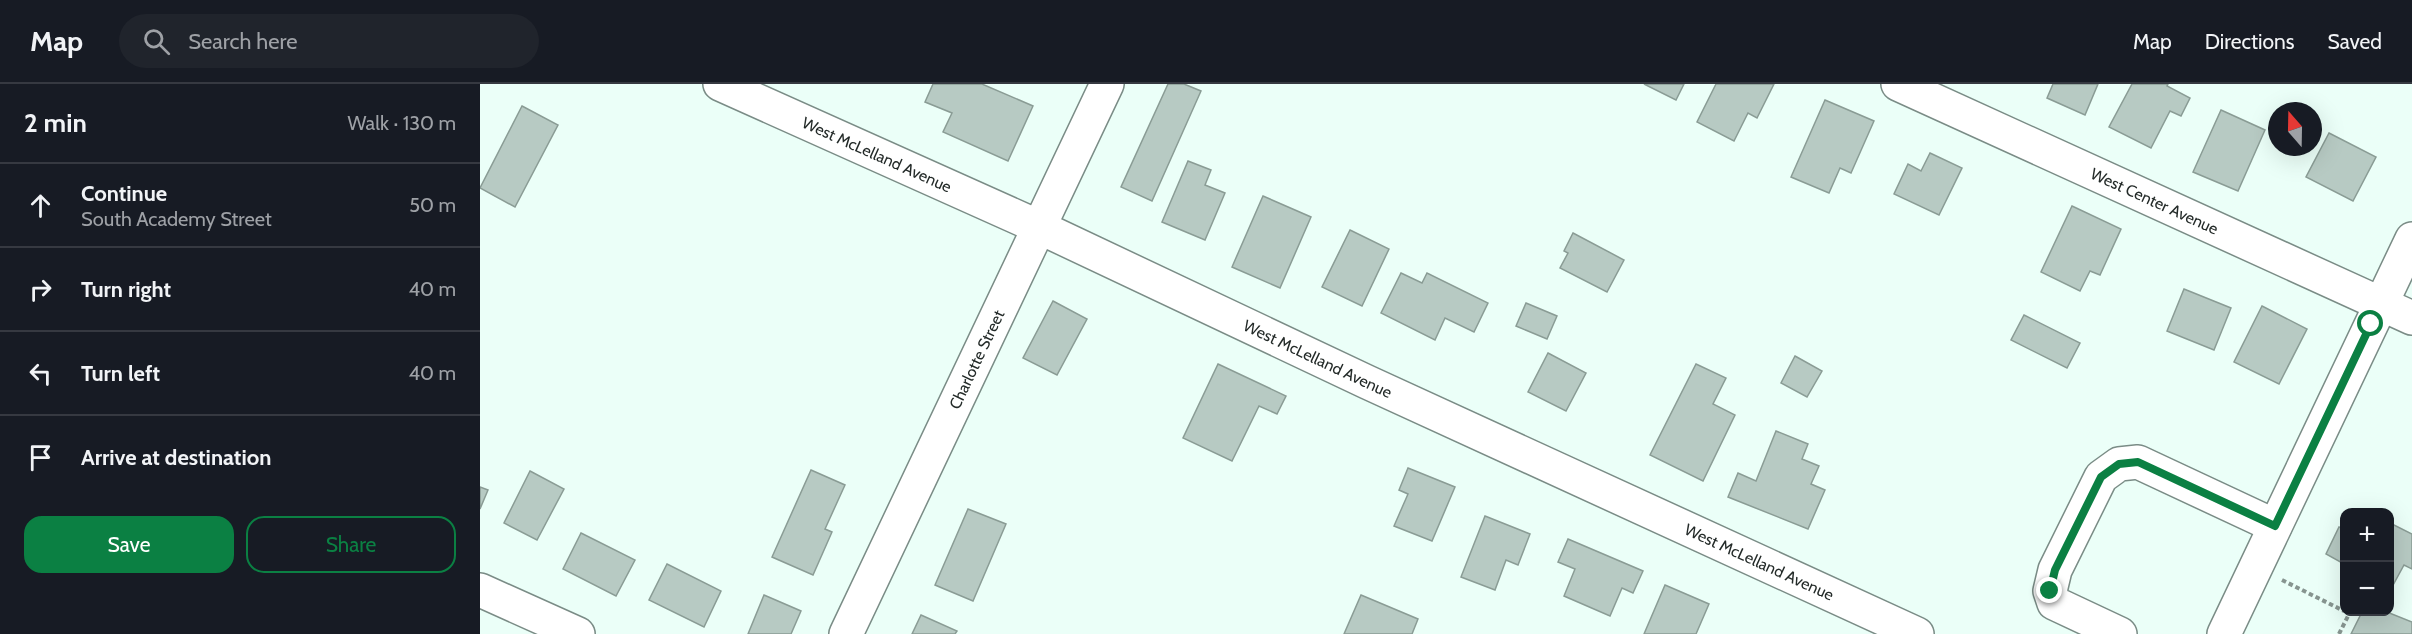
<!DOCTYPE html>
<html lang="en">
<head>
<meta charset="utf-8">
<style>
	body { margin:0; font-family:Cabin,sans-serif; background:#20242c; color:#f1f3f6 }
	.controls { position:absolute; right:18px; bottom:18px; display:grid; overflow:hidden; border-radius:12px; box-shadow:0 6px 24px #0002 }
	.controls button { width:54px; height:54px; display:grid; place-items:center; padding:0; border:0; border-bottom:2px solid #363941; background:#171b24; color:#f1f3f6; font:30px sans-serif }
	.compass { position:absolute; left:1788px; top:18px; width:54px; height:54px; border-radius:50%; background:#171b24; box-shadow:0 6px 24px #0002; rotate:340deg }
	.stop { position:absolute; width:18px; height:18px; margin:-14px; border:4px solid #0b8043; border-radius:50%; background:#fff }
	.stop.end { background:#0b8043; border-color:#fff; box-shadow:0 2px 6px #0008 }
	.list { margin:0; padding:0; list-style:none }
	h2 { display:flex; justify-content:space-between; align-items:center; height:78px; margin:0; padding:0 24px; font-size:26px }
	h2 small { font-size:20px; font-weight:400; color:#9ea1a6 }
	.list li { display:grid; grid-template-columns:39px 1fr auto; gap:18px; align-items:center; box-sizing:border-box; height:84px; padding:0 24px; border-top:2px solid #363941 }
	.list b { display:block; font-size:22px; white-space:nowrap }
	.list p { margin:0; font-size:20px; white-space:nowrap; color:#9ea1a6 }
	.list em { font-size:20px; font-style:normal; color:#9ea1a6 }
	.actions { display:flex; gap:12px; padding:18px 24px }
	.actions a { flex:1; padding:14px 0; border:2px solid #0b8043; border-radius:18px; text-align:center; font-size:21px; color:#0b8043 }
	.actions .main { background:#0b8043; color:#fff }
	.icon { flex:none; width:33px; height:33px; fill:none; stroke:currentColor; stroke-width:2; stroke-linecap:round; stroke-linejoin:round }
	.map { position:relative; flex:none; width:1932px; height:550px; overflow:hidden }
	header { display:flex; align-items:center; gap:36px; box-sizing:border-box; height:84px; padding:0 30px; background:#171b24; border-bottom:2px solid #363941 }
	header strong { font-size:28px }
	nav { display:flex; gap:33px; margin-inline-start:auto; font-size:21px }
	.search { width:420px; height:54px; background:#20242c; display:flex; align-items:center; gap:15px; box-sizing:border-box; padding:0 21px; border-radius:33px; color:#9ea1a6; font-size:22px }
	main { display:flex }
	aside { flex:1; background:#171b24 }
	.map>svg:first-child { display:block }
	.building { fill:#b7cac3; stroke:#8a9c95; stroke-width:1.5 }
	.lines { fill:none; stroke-linecap:round; stroke-linejoin:round }
	.minor-casing { stroke:#7a8c86; stroke-width:36 }
	.path { stroke:#879590; stroke-width:4; stroke-dasharray:4.5 3; stroke-linecap:butt }
	.minor { stroke:#fff; stroke-width:33 }
	.route { stroke:#0b8043; stroke-width:8 }
	.labels { text-anchor:middle; dominant-baseline:central; stroke-width:4.5; stroke-linejoin:round; paint-order:stroke }
	.street-label { font-size:16px; fill:#242b29; stroke:#ebfff8 }
</style>
</head>
<body>
<header>
<strong>Map</strong>
<div class="search"><svg class="icon" aria-label="search" viewBox="0 0 24 24"><circle cx="10" cy="10" r="6"/><path d="M15 15l6 6"/></svg>Search here</div>
<nav><a>Map</a><a>Directions</a><a>Saved</a></nav>
</header>
<main>
<aside>
<h2>2 min<small>Walk · 130 m</small></h2>
<ul class="list">
<li><svg class="icon" aria-label="ahead" viewBox="0 0 24 24"><path d="M12 20V5M6 11l6-6 6 6"/></svg><div><b>Continue</b><p>South Academy Street</p></div><em>50 m</em></li>
<li><svg class="icon" aria-label="right" viewBox="0 0 24 24"><path d="M7 20v-9h11M14 6l5 5-5 5"/></svg><div><b>Turn right</b></div><em>40 m</em></li>
<li><svg class="icon" aria-label="left" viewBox="0 0 24 24"><path d="M17 20v-9H6M10 6l-5 5 5 5"/></svg><div><b>Turn left</b></div><em>40 m</em></li>
<li><svg class="icon" aria-label="arrive" viewBox="0 0 24 24"><path d="M6 21V4h12l-3 4 3 4H6"/></svg><div><b>Arrive at destination</b></div></li>
</ul>
<div class="actions"><a class="main">Save</a><a>Share</a></div>
</aside>
<div class="map">
<svg width="1932" height="550" viewBox="0 0 1932 550">
	<rect width="100%" height="100%" fill="#ebfff8"/>
	<g class="building">
		<path d="M453 0H502L553 22 528 77 463 48 472 29 445 18Z"/>
		<path d="M688 0H704L721 7 672 117 641 103Z"/>
		<path d="M1164 0H1204L1196 16Z"/>
		<path d="M1236 0H1294L1277 34 1268 29 1254 57 1217 38Z"/>
		<path d="M1573 0H1618L1605 31 1567 14Z"/>
		<path d="M1652 0H1688L1687 2 1710 14 1701 32 1690 27 1671 64 1629 43Z"/>
		<path d="M1345 16 1394 37 1371 89 1360 84 1349 109 1311 93Z"/>
		<path d="M42 22 78 41 35 123 0 104Z"/>
		<path d="M1741 26 1785 46 1758 107 1713 88Z"/>
		<path d="M1849 49 1896 73 1873 117 1826 93Z"/>
		<path d="M1450 69 1482 84 1459 131 1414 110 1428 80 1441 87Z"/>
		<path d="M708 77 731 86 725 101 745 109 725 156 682 138Z"/>
		<path d="M783 112 831 133 800 204 752 183Z"/>
		<path d="M1592 122 1641 145 1620 191 1610 187 1600 207 1561 188Z"/>
		<path d="M870 146 909 165 882 222 842 203Z"/>
		<path d="M1093 149 1144 176 1127 208 1080 184 1088 169 1084 167Z"/>
		<path d="M921 189 942 199 947 189 1008 219 994 248 965 234 955 256 901 229Z"/>
		<path d="M1704 205 1751 224 1734 266 1687 247Z"/>
		<path d="M573 217 607 235 577 291 543 274Z"/>
		<path d="M1046 219 1077 232 1067 255 1036 242Z"/>
		<path d="M1782 222 1827 245 1799 300 1754 278Z"/>
		<path d="M1544 231 1600 259 1587 284 1531 256Z"/>
		<path d="M1068 269 1106 289 1086 327 1048 308Z"/>
		<path d="M1315 272 1342 287 1327 313 1301 299Z"/>
		<path d="M738 280 806 312 797 330 779 322 752 377 703 354Z"/>
		<path d="M1216 280 1246 294 1233 320 1255 331 1223 397 1170 371Z"/>
		<path d="M1296 347 1328 360 1322 375 1339 382 1331 400 1345 406 1328 445 1248 413 1258 389 1276 397Z"/>
		<path d="M928 384 975 403 952 457 914 442 928 410 919 406Z"/>
		<path d="M331 386 365 401 345 445 352 448 333 491 292 473Z"/>
		<path d="M50 387 84 405 57 456 24 439Z"/>
		<path d="M0 403 8 406 0 425Z"/>
		<path d="M488 425 526 440 493 517 455 501Z"/>
		<path d="M1005 432 1050 450 1038 481 1026 476 1015 506 981 493Z"/>
		<path d="M1910 439 1932 450V485L1924 481 1912 503 1910 502Z"/>
		<path d="M1859 443 1864 445V480L1846 470Z"/>
		<path d="M101 449 155 476 136 512 83 485Z"/>
		<path d="M1088 455 1163 487 1153 509 1142 504 1130 532 1084 512 1095 485 1078 478Z"/>
		<path d="M187 480 241 507 224 543 169 516Z"/>
		<path d="M1185 501 1229 520 1216 550H1164Z"/>
		<path d="M284 511 321 527 311 550H268Z"/>
		<path d="M881 511 938 535 932 550H864Z"/>
		<path d="M1882 528H1907L1932 538V550H1871Z"/>
		<path d="M441 531 477 547 475 550H432Z"/>
	</g>
	<g class="lines">
		<g class="minor-casing">
			<g id="minor">
				<path id="s1" d="M240 0 559 143 887 298 1437 550"/>
				<path id="s2" d="M1418 0 1932 234"/>
				<path d="M0 506 98 550"/>
				<path id="s3" d="M366 550 627 0"/>
				<path d="M1640 550 1574 519 1570 507 1575 486 1621 393 1639 380 1658 378 1795 442"/>
				<path d="M1744 550 1932 155"/>
			</g>
		</g>
		<g class="path">
			<path d="M1802 496 1864 527"/>
			<path d="M1859 550 1870 528"/>
		</g>
		<use href="#minor" class="minor"/>
	</g>
	<g class="lines">
		<path class="route" d="M1570 507 1575 486 1621 393 1639 380 1658 378 1795 442 1891 240"/>
	</g>
	<g class="labels">
		<g class="street-label">
			<text stroke="none"><textPath href="#s1" startOffset="172">West McLelland Avenue</textPath></text>
			<text stroke="none"><textPath href="#s2" startOffset="282">West Center Avenue</textPath></text>
			<text stroke="none"><textPath href="#s3" startOffset="304">Charlotte Street</textPath></text>
			<text stroke="none"><textPath href="#s1" startOffset="658">West McLelland Avenue</textPath></text>
			<text stroke="none"><textPath href="#s1" startOffset="1144">West McLelland Avenue</textPath></text>
		</g>
	</g>
</svg>
<div class="controls">
<button>+</button>
<button>−</button>
</div>
<svg class="compass" viewBox="-18 -18 36 36"><path d="M0-13l5 13h-10z" fill="#e53935"/><path d="M0 13l5-13h-10z" fill="#9ea1a6"/></svg>
<div class="stop" style="left:1891px;top:240px"></div>
<div class="stop end" style="left:1570px;top:507px"></div>
</div>
</main>
</body>
</html>
